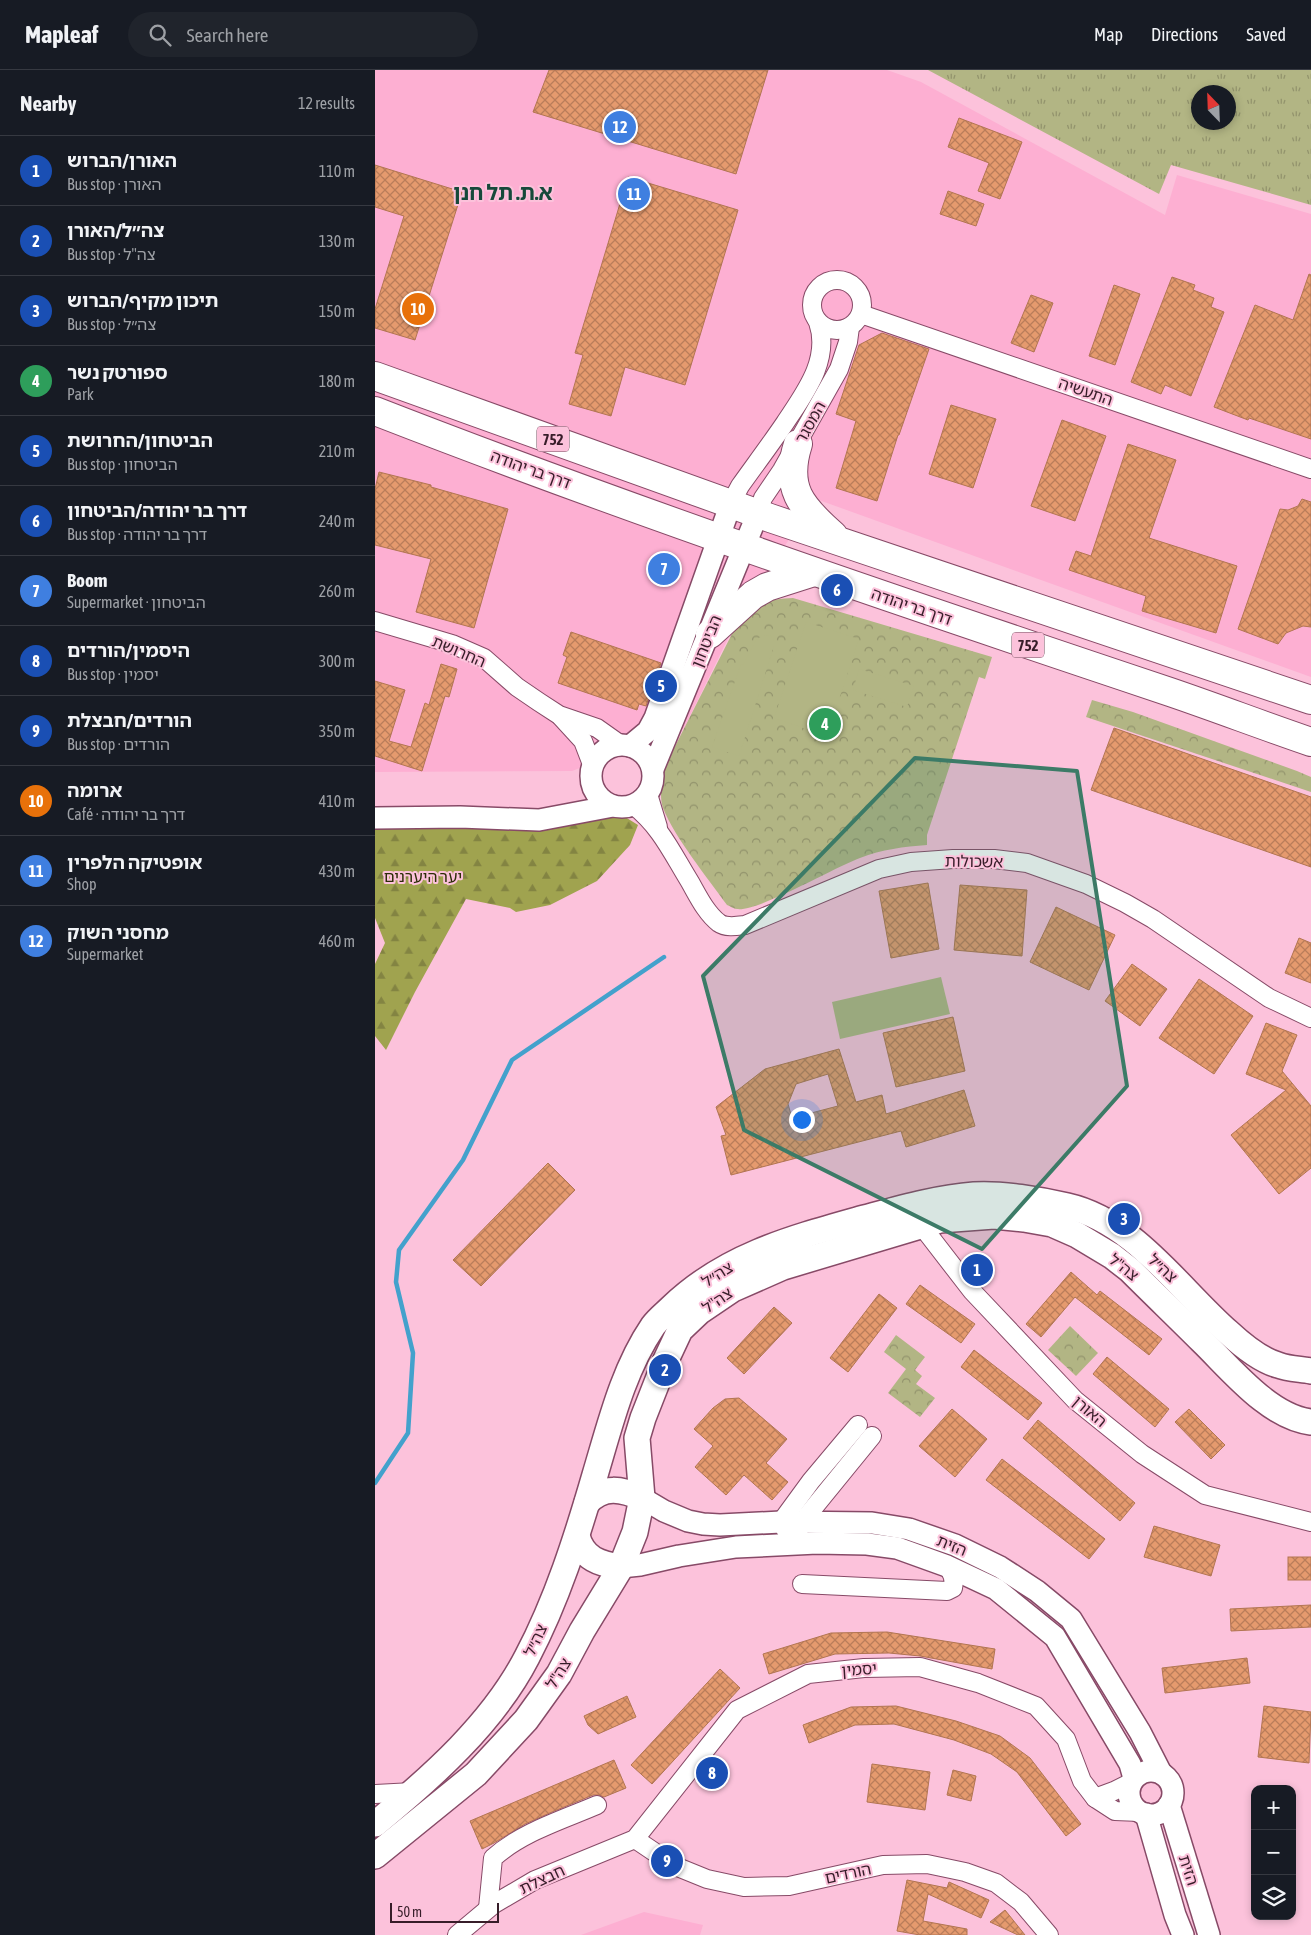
<!DOCTYPE html>
<html lang="en">
<head>
<meta charset="utf-8">
<style>
	body { margin:0; font-family:"Asap Condensed","Noto Sans Hebrew",sans-serif; background:#20242c; color:#f1f3f6 }
	.controls { position:absolute; right:15px; bottom:15px; display:grid; overflow:hidden; border-radius:10px; box-shadow:0 2px 8px #0003 }
	.controls button { width:45px; height:45px; display:grid; place-items:center; padding:0; border:0; border-bottom:1px solid #363941; background:#171b24; color:#f1f3f6; font:25px sans-serif }
	.compass { position:absolute; left:816px; top:15px; width:45px; height:45px; border-radius:50%; background:#171b24; box-shadow:0 2px 8px #0003; rotate:337deg }
	.scale { position:absolute; left:15px; bottom:12px; width:109px; box-sizing:border-box; padding-left:5px; border:2px solid #371d29; border-top:0; font-size:14px; line-height:18px; white-space:nowrap; color:#371d29; -webkit-text-stroke:4px #fcc2db; paint-order:stroke }
	.you { position:absolute; left:426px; top:1049px; width:18px; height:18px; margin:-12px; border:4px solid #fff; border-radius:50%; background:#1a73e8; box-shadow:0 0 0 8px #1a73e833 }
	.badge { display:grid; place-items:center; width:32px; height:32px; border-radius:50%; background:#b45309; color:#fff; font-size:16px; font-weight:700 }
	.pin { position:absolute; translate:-50% -50%; border:2px solid #fff; box-shadow:0 1px 5px #0006 }
	.list { margin:0; padding:0; list-style:none }
	h2 { display:flex; justify-content:space-between; align-items:center; height:65px; margin:0; padding:0 20px; font-size:21px }
	h2 small { font-size:16px; font-weight:400; color:#9ea1a6 }
	.list li { display:grid; grid-template-columns:32px 1fr auto; gap:15px; align-items:center; box-sizing:border-box; height:70px; padding:0 20px; border-top:1px solid #363941 }
	.list b { display:block; font-size:19px; white-space:nowrap }
	.list p { margin:0; font-size:16px; white-space:nowrap; color:#9ea1a6 }
	.list em { font-size:16px; font-style:normal; color:#9ea1a6 }
	.icon { flex:none; width:28px; height:28px; fill:none; stroke:currentColor; stroke-width:2; stroke-linecap:round; stroke-linejoin:round }
	.map { position:relative; flex:none; width:936px; height:1865px; overflow:hidden }
	header { display:flex; align-items:center; gap:30px; box-sizing:border-box; height:70px; padding:0 25px; background:#171b24; border-bottom:1px solid #363941 }
	header strong { font-size:24px }
	nav { display:flex; gap:28px; margin-inline-start:auto; font-size:18px }
	.search { width:350px; height:45px; background:#20242c; display:flex; align-items:center; gap:12px; box-sizing:border-box; padding:0 18px; border-radius:28px; color:#9ea1a6; font-size:19px }
	main { display:flex }
	aside { flex:1; background:#171b24 }
	.map>svg:first-child { display:block }
	.built { fill:#fdafd2 }
	.grass { fill:url(#grass-tufts); fill-rule:evenodd }
	.forest { fill:url(#forest-firs) }
	.park { fill:url(#park-crowns) }
	.pitch { fill:#b2b584 }
	.lines { fill:none; stroke-linecap:round; stroke-linejoin:round }
	.stream { stroke:#43a1cc; stroke-width:4.5 }
	.building { fill:url(#building-cross-hatch); stroke:#b27552; fill-rule:evenodd }
	.minor-casing { stroke:#874a67; stroke-width:20 }
	.tertiary-casing { stroke:#874a67; stroke-width:24 }
	.secondary-casing { stroke:#874a67; stroke-width:28 }
	.primary-casing { stroke:#874a67; stroke-width:30 }
	.minor { stroke:#fff; stroke-width:18 }
	.tertiary { stroke:#fff; stroke-width:21 }
	.secondary { stroke:#fff; stroke-width:25 }
	.primary { stroke:#fff; stroke-width:28 }
	.marked { fill:#3c7b67; fill-opacity:0.2; stroke:#3c7b67; stroke-width:4; stroke-linejoin:round }
	.labels { text-anchor:middle; dominant-baseline:central; stroke-width:4; stroke-linejoin:round; paint-order:stroke }
	.shield { fill:#fcc2db; stroke:#724e5e; stroke-width:1 }
	.shield-label { font-size:15px; font-weight:bold; fill:#371d29 }
	.street-label { font-size:16px; fill:#371d29; stroke:#fcc2db }
	.park-label { font-size:16px; fill:#2c2d07; stroke:#fcc2db }
	.district-label { font-size:21px; font-weight:bold; fill:#16493a; stroke:#fcc2db }
</style>
</head>
<body>
<header>
<strong>Mapleaf</strong>
<div class="search"><svg class="icon" aria-label="search" viewBox="0 0 24 24"><circle cx="10" cy="10" r="6"/><path d="M15 15l6 6"/></svg>Search here</div>
<nav><a>Map</a><a>Directions</a><a>Saved</a></nav>
</header>
<main>
<aside>
<h2>Nearby<small>12 results</small></h2>
<ul class="list">
<li><span class="badge" style="background:#1a4fb4">1</span><div><b>האורן/הברוש</b><p>Bus stop · האורן</p></div><em>110 m</em></li>
<li><span class="badge" style="background:#1a4fb4">2</span><div><b>צה״ל/האורן</b><p>Bus stop · צה&quot;ל</p></div><em>130 m</em></li>
<li><span class="badge" style="background:#1a4fb4">3</span><div><b>תיכון מקיף/הברוש</b><p>Bus stop · צה״ל</p></div><em>150 m</em></li>
<li><span class="badge" style="background:#2e9e5b">4</span><div><b>ספורטק נשר</b><p>Park</p></div><em>180 m</em></li>
<li><span class="badge" style="background:#1a4fb4">5</span><div><b>הביטחון/החרושת</b><p>Bus stop · הביטחון</p></div><em>210 m</em></li>
<li><span class="badge" style="background:#1a4fb4">6</span><div><b>דרך בר יהודה/הביטחון</b><p>Bus stop · דרך בר יהודה</p></div><em>240 m</em></li>
<li><span class="badge" style="background:#3f7fe0">7</span><div><b>Boom</b><p>Supermarket · הביטחון</p></div><em>260 m</em></li>
<li><span class="badge" style="background:#1a4fb4">8</span><div><b>היסמין/הורדים</b><p>Bus stop · יסמין</p></div><em>300 m</em></li>
<li><span class="badge" style="background:#1a4fb4">9</span><div><b>הורדים/חבצלת</b><p>Bus stop · הורדים</p></div><em>350 m</em></li>
<li><span class="badge" style="background:#e8710a">10</span><div><b>ארומה</b><p>Café · דרך בר יהודה</p></div><em>410 m</em></li>
<li><span class="badge" style="background:#3f7fe0">11</span><div><b>אופטיקה הלפרין</b><p>Shop</p></div><em>430 m</em></li>
<li><span class="badge" style="background:#3f7fe0">12</span><div><b>מחסני השוק</b><p>Supermarket</p></div><em>460 m</em></li>
</ul>
</aside>
<div class="map">
<svg width="936" height="1865" viewBox="0 0 936 1865">
	<defs>
		<pattern id="grass-tufts" width="24" height="20" patternUnits="userSpaceOnUse" patternTransform="scale(1.25)"><rect width="24" height="20" fill="#b2b584"/><path d="M3 7l-1-3M5 7V3M7 7l1-3M15 17l-1-3M17 17v-4M19 17l1-3" fill="none" stroke="#92936c"/></pattern>
		<pattern id="forest-firs" width="22" height="20" patternUnits="userSpaceOnUse" patternTransform="scale(1.25)"><rect width="22" height="20" fill="#a0a34f"/><path d="M5 1l3.5 6h-7zM16 11l3.5 6h-7z" fill="#838442"/></pattern>
		<pattern id="park-crowns" width="20" height="18" patternUnits="userSpaceOnUse" patternTransform="scale(1.25)"><rect width="20" height="18" fill="#b2b584"/><path d="M2 6a3 3 0 1 1 6 0M12 15a3 3 0 1 1 6 0" fill="none" stroke="#92936c"/></pattern>
		<pattern id="building-cross-hatch" width="8" height="8" patternUnits="userSpaceOnUse" patternTransform="scale(1.25)"><rect width="8" height="8" fill="#e59a6e"/><path d="M0 0l8 8M0 8l8-8" fill="none" stroke="#ba7d5a"/></pattern>
	</defs>
	<rect width="100%" height="100%" fill="#fcc2db"/>
	<g class="built">
		<path d="M0 0H512L546 12 790 145 802 105 936 144V607L441 429 367 540 309 658 197 701 0 702Z"/>
		<path d="M269 1842 328 1855 325 1865H206Z"/>
	</g>
	<path class="grass" d="M553 0H936V135L796 95 784 124ZM824 22H854V52H824Z"/>
	<path class="forest" d="M235 745H247L263 755 255 775 222 811 175 835 141 842 135 838 91 829 40 922 11 980 0 966V894L10 873 0 848V756Z"/>
	<g class="park">
		<path d="M418 528 617 587 610 609 604 607 552 765V775C529 777 507 779 485 788 460 797 383 842 362 839 359 839 355 836 352 835 332 807 300 768 288 738 284 726 287 712 288 700L363 552C378 533 394 529 418 528Z"/>
		<path d="M717 630 758 642 922 701 936 707V722L711 647Z"/>
		<path d="M695 1256 723 1283 701 1306 673 1280Z"/>
		<path d="M521 1265 550 1287 540 1300 547 1306 541 1314 560 1328 545 1347 513 1323 531 1299 509 1282Z"/>
	</g>
	<g class="pitch">
		<path d="M431 552 484 569 452 666 399 648Z"/>
		<path d="M388 565 396 566 399 571V576L364 686 337 677 366 594 368 595 381 570Z"/>
		<path d="M484 599 539 616 532 637 478 620Z"/>
		<path d="M566 907 575 944 465 969 457 932Z"/>
	</g>
	<g class="lines">
		<path class="stream" d="M0 1413 33 1363 38 1283 21 1212 24 1180 88 1090 137 990 289 887"/>
	</g>
	<g class="building">
		<path d="M174 0H393L361 104 158 42Z"/>
		<path d="M584 48 647 72 625 129 603 121 614 93 573 77Z"/>
		<path d="M0 95 87 122 40 270 0 258V239L29 146 0 137Z"/>
		<path d="M253 107 363 140 310 315 250 297 236 346 194 334 208 285 200 283Z"/>
		<path d="M573 121 609 134 601 156 565 144Z"/>
		<path d="M934 204 936 205V369L874 348 873 350 839 337 880 235 918 250Z"/>
		<path d="M797 207 820 215 818 220 839 228 836 237 849 242 816 326 790 315 786 324 756 312Z"/>
		<path d="M739 215 765 224 740 295 714 286Z"/>
		<path d="M656 225 678 233 659 282 636 273Z"/>
		<path d="M507 263 554 279 524 365H523L502 431 461 418 481 351 461 344 484 275Z"/>
		<path d="M576 335 621 349 598 418 554 404Z"/>
		<path d="M687 350 731 366 700 451 656 436Z"/>
		<path d="M753 374 801 390 774 468 862 496 841 563 767 541 771 526 694 500 701 481 716 486Z"/>
		<path d="M4 402 56 415V417L133 439 99 558 41 542 56 489 0 475V419Z"/>
		<path d="M927 429 936 432V557L928 556 911 563 903 574 863 559 905 439 913 440 923 436Z"/>
		<path d="M196 562 286 593 271 636 264 634 262 640 183 613 192 587 188 585Z"/>
		<path d="M66 594 82 599 74 627 70 626 47 701 0 686V611L30 620 14 671 36 677 50 633 54 635Z"/>
		<path d="M739 658 936 727V797L716 720Z"/>
		<path d="M553 813 564 879 516 888 504 821Z"/>
		<path d="M585 815 652 820 647 886 579 880Z"/>
		<path d="M681 837 740 865 714 920 655 892Z"/>
		<path d="M924 868 936 873V913L910 903Z"/>
		<path d="M757 894 792 919 765 956 730 931Z"/>
		<path d="M824 909 878 946 839 1004 784 968Z"/>
		<path d="M578 947 590 1001 521 1017 508 963Z"/>
		<path d="M891 953 922 965 907 1001 936 1036V1098L904 1124 856 1065 911 1020 871 1004Z"/>
		<path d="M464 979 481 1032 507 1025 511 1044 589 1020 600 1056 531 1077 526 1061 356 1105 346 1066 351 1065 341 1037 390 999ZM453 1004 463 1036 417 1048 413 1034 421 1014Z"/>
		<path d="M173 1093 200 1120 106 1216 78 1190Z"/>
		<path d="M696 1202 722 1225 725 1221 787 1269 774 1285 700 1227 666 1267 651 1254Z"/>
		<path d="M545 1215 600 1254 586 1273 531 1234Z"/>
		<path d="M504 1224 522 1238 473 1302 455 1288Z"/>
		<path d="M399 1237 417 1253 369 1304 352 1288Z"/>
		<path d="M599 1280 667 1333 653 1350 586 1297Z"/>
		<path d="M732 1287 794 1339 780 1357 718 1304Z"/>
		<path d="M364 1328 412 1369 391 1393 413 1412 397 1430 369 1405 351 1425 320 1397 338 1376 319 1359 338 1338 350 1329Z"/>
		<path d="M577 1339 612 1369 580 1407 544 1376Z"/>
		<path d="M814 1339 850 1375 836 1389 800 1352Z"/>
		<path d="M663 1350 760 1433 745 1451 648 1368Z"/>
		<path d="M627 1389 730 1469 714 1489 611 1410Z"/>
		<path d="M779 1456 845 1475 836 1506 769 1487Z"/>
		<rect x="913" y="1487" width="23" height="23"/>
		<path d="M936 1535V1557L856 1561 855 1539Z"/>
		<path d="M512 1562 620 1579 617 1599 545 1586 514 1583 460 1584 394 1604 388 1584 456 1563Z"/>
		<path d="M872 1588 875 1613 790 1623 787 1598Z"/>
		<path d="M345 1599 365 1618 277 1714 256 1695Z"/>
		<path d="M252 1626 261 1647 223 1664 213 1655 209 1646Z"/>
		<path d="M521 1636 581 1651 625 1666 655 1688 706 1754 691 1766 642 1702 616 1684 579 1670 519 1654 480 1655 434 1673 428 1655 476 1637Z"/>
		<path d="M889 1636 936 1642 934 1693 883 1687Z"/>
		<path d="M239 1690 251 1718 229 1727 224 1725H218L177 1742 150 1754 119 1773 107 1779 95 1751Z"/>
		<path d="M497 1694 555 1702 550 1740 492 1732Z"/>
		<path d="M578 1700 601 1706 596 1731 572 1725Z"/>
		<path d="M532 1810 572 1818 574 1812 614 1830 606 1848 553 1824 548 1851 592 1859V1865H545L522 1861Z"/>
		<path d="M630 1840 650 1865H643L615 1852Z"/>
	</g>
	<g class="lines">
		<g class="minor-casing">
			<g id="minor">
				<circle cx="462" cy="235" r="25"/>
				<path d="M486 244 936 399"/>
				<path d="M356 433 365 416C380 395 395 375 410 353 429 324 456 290 443 252"/>
				<path d="M383 443 388 428 407 400 464 299 473 272 475 257"/>
				<path d="M0 551 77 574 109 588 142 617 164 632 184 645 222 658 246 675"/>
				<path d="M186 647 208 671 218 697"/>
				<path d="M273 724 283 757"/>
				<path d="M258 735C286 757 297 783 315 812 323 826 331 843 344 853 351 858 362 856 370 855L504 799 536 792 578 789H619L652 793 711 814 750 833 778 849 894 928 936 948"/>
				<path d="M546 1155 597 1221 700 1330 767 1384 830 1425 936 1452"/>
				<path d="M423 1462 427 1452 497 1366"/>
				<path d="M419 1474 406 1452 436 1411 483 1355"/>
				<path d="M427 1514 572 1521 578 1518C580 1509 577 1503 572 1496"/>
				<path d="M0 1724 38 1722"/>
				<path d="M720 1728 739 1721 755 1713"/>
				<path d="M260 1769 300 1796 332 1809 369 1817 414 1816 508 1795 552 1794 590 1802 621 1813 646 1832 674 1865"/>
				<path d="M113 1838 118 1788C147 1762 187 1750 222 1735"/>
				<path d="M82 1865 119 1834 160 1810 260 1769 362 1640 433 1604 489 1598 545 1597 603 1613 661 1636 691 1669 707 1711 720 1728 740 1741 765 1742"/>
			</g>
		</g>
		<g class="tertiary-casing">
			<g id="tertiary">
				<circle cx="247" cy="706" r="31"/>
				<path d="M255 676 273 661 280 648 356 433"/>
				<path d="M278 699 383 443"/>
				<path d="M0 748 85 747 164 750 238 736"/>
				<path d="M267 1428 289 1441 313 1451 328 1454 345 1455 406 1452 497 1453 534 1459 580 1475 625 1497 662 1521 696 1549 765 1662 786 1703"/>
				<path d="M246 1497 265 1495 304 1486 361 1477 442 1473 492 1474 522 1478 572 1496 621 1519 680 1567 755 1694 759 1708"/>
				<circle cx="776" cy="1723" r="22"/>
				<path d="M794 1735 834 1865"/>
				<path d="M771 1744 800 1845 808 1865"/>
			</g>
		</g>
		<g class="secondary-casing">
			<g id="secondary">
				<path d="M212 1433C228 1415 247 1419 267 1428"/>
				<path d="M202 1466C208 1489 225 1494 246 1497"/>
				<path d="M0 1754C57 1707 118 1653 152 1587 182 1530 202 1467 220 1405 235 1355 248 1300 278 1256 283 1249 291 1243 297 1237 349 1187 414 1169 482 1150 520 1140 560 1128 599 1125 625 1123 666 1130 692 1136 759 1151 804 1219 853 1262 867 1275 885 1290 903 1295 913 1299 925 1299 936 1301"/>
				<path d="M0 1786 101 1704 151 1650 184 1604 207 1561 246 1497 260 1462 267 1428 262 1368 268 1348 290 1292 305 1260 324 1242 358 1219 408 1197 565 1150 619 1146 649 1149 677 1154 702 1165 737 1186 755 1200C779 1224 803 1247 827 1271 856 1299 894 1347 936 1352"/>
			</g>
		</g>
		<g class="primary-casing">
			<g id="primary">
				<path d="M0 306 395 448 936 630"/>
				<path d="M0 341C262 443 529 533 795 622 842 638 889 656 936 672"/>
				<path d="M423 374C409 418 426 437 458 465"/>
				<path d="M335 564 378 525 392 517 439 502"/>
			</g>
		</g>
		<use href="#minor" class="minor"/>
		<use href="#tertiary" class="tertiary"/>
		<use href="#secondary" class="secondary"/>
		<use href="#primary" class="primary"/>
	</g>
	<path class="marked" d="M540 688 702 701 752 1016 607 1179 369 1060 328 906Z"/>
	<g class="labels">
		<g class="shield">
			<rect x="162" y="356.5" width="32" height="25" rx="4"/>
			<rect x="637" y="562.5" width="32" height="25" rx="4"/>
		</g>
		<g class="shield-label">
			<text x="178" y="369">752</text>
			<text x="653" y="575">752</text>
		</g>
		<g class="street-label">
			<text transform="translate(711 321) rotate(19)">התעשיה</text>
			<text transform="translate(435 352) rotate(-61)">המסגר</text>
			<text transform="translate(156 399) rotate(20)">דרך בר יהודה</text>
			<text transform="translate(537 536) rotate(19)">דרך בר יהודה</text>
			<text transform="translate(331 571) rotate(-68)">הביטחון</text>
			<text transform="translate(84 581) rotate(23)">החרושת</text>
			<text transform="translate(599 791) rotate(1)">אשכולות</text>
			<text transform="translate(749 1197) rotate(39)">צה"ל</text>
			<text transform="translate(788 1198) rotate(43)">צה״ל</text>
			<text transform="translate(342 1204) rotate(-32)">צה״ל</text>
			<text transform="translate(342 1230) rotate(-34)">צה"ל</text>
			<text transform="translate(715 1341) rotate(40)">האורן</text>
			<text transform="translate(577 1475) rotate(22)">הזית</text>
			<text transform="translate(160 1570) rotate(-65)">צה״ל</text>
			<text transform="translate(484 1599) rotate(-4)">יסמין</text>
			<text transform="translate(183 1603) rotate(-58)">צה"ל</text>
			<text transform="translate(814 1800) rotate(72)">הזית</text>
			<text transform="translate(473 1803) rotate(-12)">הורדים</text>
			<text transform="translate(167 1809) rotate(-25)">חבצלת</text>
		</g>
		<g class="park-label">
			<text x="48" y="806">יער היערנים</text>
		</g>
		<g class="district-label">
			<text x="128" y="122">א.ת. תל חנן</text>
		</g>
	</g>
</svg>
<div class="controls">
<button>+</button>
<button>−</button>
<button><svg class="icon" aria-label="layers" viewBox="0 0 24 24"><path d="M12 4l9 5-9 5-9-5zM3 14l9 5 9-5"/></svg></button>
</div>
<svg class="compass" viewBox="-18 -18 36 36"><path d="M0-13l5 13h-10z" fill="#e53935"/><path d="M0 13l5-13h-10z" fill="#9ea1a6"/></svg>
<div class="scale">50 m</div>
<div class="you"></div>
<div class="pin badge" style="left:602px;top:1200px;background:#1a4fb4">1</div>
<div class="pin badge" style="left:290px;top:1300px;background:#1a4fb4">2</div>
<div class="pin badge" style="left:749px;top:1149px;background:#1a4fb4">3</div>
<div class="pin badge" style="left:450px;top:654px;background:#2e9e5b">4</div>
<div class="pin badge" style="left:286px;top:616px;background:#1a4fb4">5</div>
<div class="pin badge" style="left:462px;top:520px;background:#1a4fb4">6</div>
<div class="pin badge" style="left:289px;top:499px;background:#3f7fe0">7</div>
<div class="pin badge" style="left:337px;top:1703px;background:#1a4fb4">8</div>
<div class="pin badge" style="left:292px;top:1791px;background:#1a4fb4">9</div>
<div class="pin badge" style="left:43px;top:239px;background:#e8710a">10</div>
<div class="pin badge" style="left:259px;top:124px;background:#3f7fe0">11</div>
<div class="pin badge" style="left:245px;top:57px;background:#3f7fe0">12</div>
</div>
</main>
</body>
</html>
